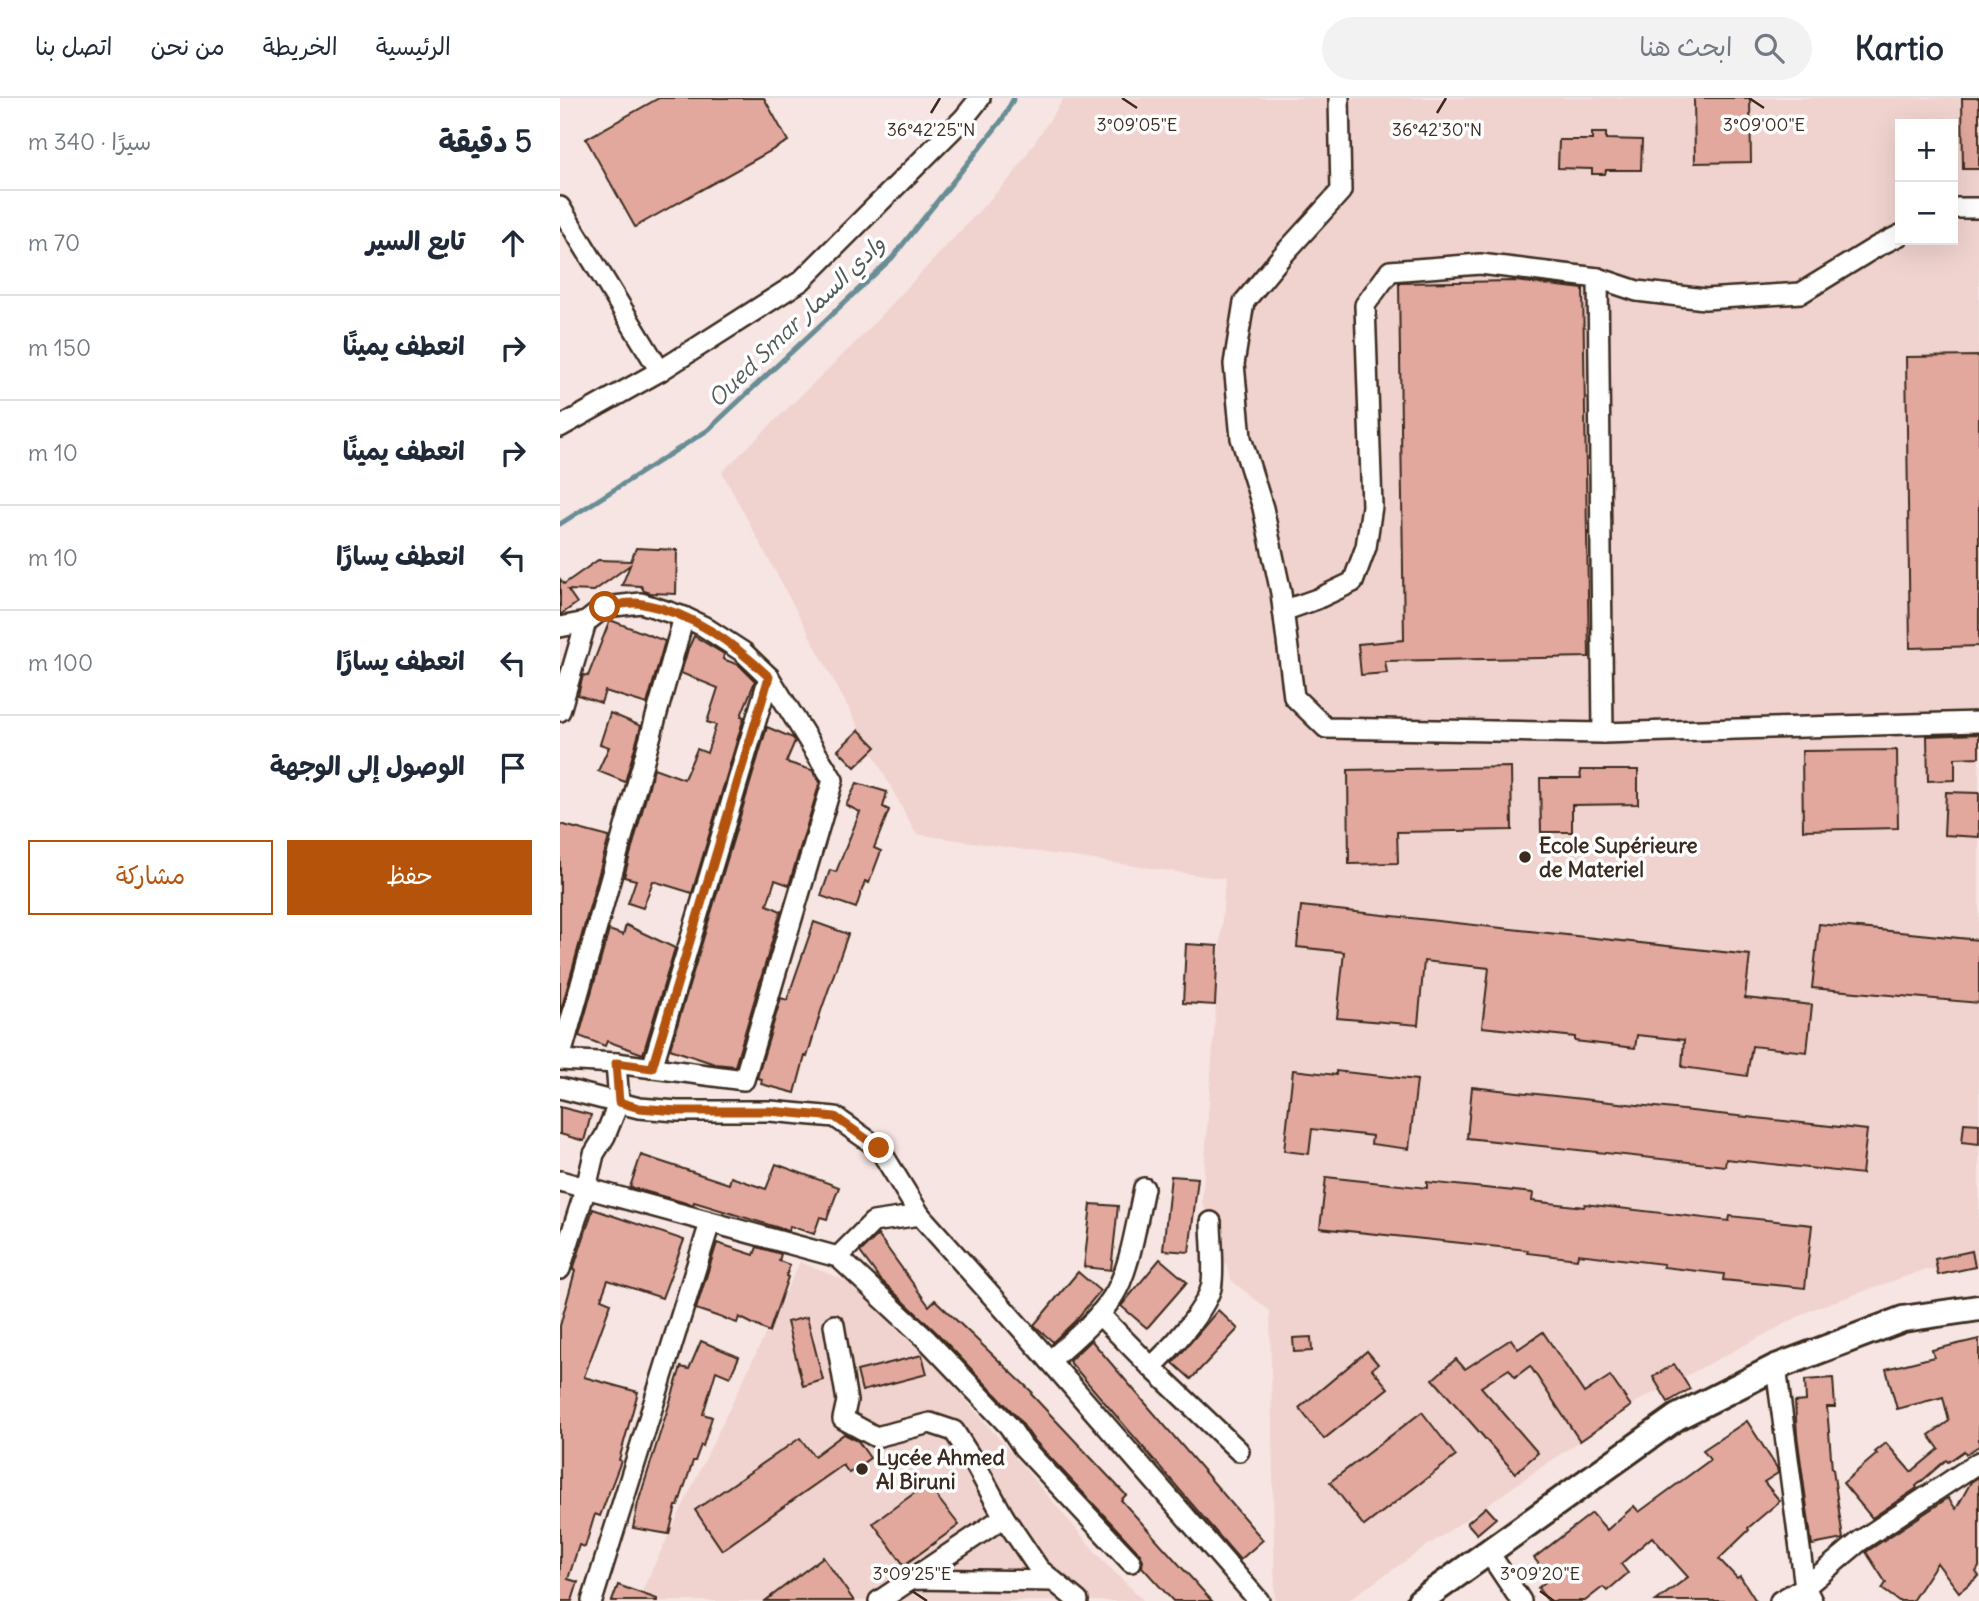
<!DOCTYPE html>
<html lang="ar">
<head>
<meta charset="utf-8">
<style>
	body { margin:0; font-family:Delius,"Playpen Sans Arabic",sans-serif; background:#f2f2f3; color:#1f2937; direction:rtl }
	.controls { position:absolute; right:21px; top:21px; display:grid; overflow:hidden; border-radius:0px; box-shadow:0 7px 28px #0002 }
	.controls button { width:63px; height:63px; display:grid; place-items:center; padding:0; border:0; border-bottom:2px solid #e0e1e3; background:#fff; color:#1f2937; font:35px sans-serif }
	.stop { position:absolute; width:21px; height:21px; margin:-16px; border:5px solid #b45309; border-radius:50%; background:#fff }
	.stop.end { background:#b45309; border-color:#fff; box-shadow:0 2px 7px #0008 }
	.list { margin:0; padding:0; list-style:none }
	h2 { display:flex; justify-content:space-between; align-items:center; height:91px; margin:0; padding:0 28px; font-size:30px }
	h2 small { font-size:23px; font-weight:400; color:#747a83 }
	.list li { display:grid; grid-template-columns:46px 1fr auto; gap:21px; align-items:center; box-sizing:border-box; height:105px; padding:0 28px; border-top:2px solid #e0e1e3 }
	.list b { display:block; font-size:26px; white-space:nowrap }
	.list em { font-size:23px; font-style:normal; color:#747a83 }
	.actions { display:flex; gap:14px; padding:21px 28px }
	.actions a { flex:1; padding:16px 0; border:2px solid #b45309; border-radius:0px; text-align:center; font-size:24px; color:#b45309 }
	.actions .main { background:#b45309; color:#fff }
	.icon { flex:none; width:38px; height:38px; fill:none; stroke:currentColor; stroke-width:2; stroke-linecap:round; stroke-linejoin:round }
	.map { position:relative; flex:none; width:1419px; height:1503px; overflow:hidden; direction:ltr }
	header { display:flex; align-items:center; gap:42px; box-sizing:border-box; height:98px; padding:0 35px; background:#fff; border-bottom:2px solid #e0e1e3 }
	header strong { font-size:33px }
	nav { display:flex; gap:38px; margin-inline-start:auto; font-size:24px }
	.search { width:490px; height:63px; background:#f2f2f3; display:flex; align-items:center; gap:18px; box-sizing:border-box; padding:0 24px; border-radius:38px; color:#747a83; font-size:26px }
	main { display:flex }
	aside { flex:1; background:#fff }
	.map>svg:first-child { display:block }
	.built { fill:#f0d3ce; fill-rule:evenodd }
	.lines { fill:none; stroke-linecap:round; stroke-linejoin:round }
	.stream { stroke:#678d95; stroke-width:5 }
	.building { fill:#e2a89e; stroke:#3b2a1e; stroke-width:2 }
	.minor-casing { stroke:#3b2a1e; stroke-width:24 }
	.major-casing { stroke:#3b2a1e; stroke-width:30 }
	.minor { stroke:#fff; stroke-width:19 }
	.major { stroke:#fff; stroke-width:24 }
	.route { stroke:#b45309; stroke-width:9 }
	.ticks { fill:none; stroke:#3b2a1e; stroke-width:2.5 }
	.poi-dot { fill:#3b2a1e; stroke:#fff; stroke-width:2.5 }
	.labels { text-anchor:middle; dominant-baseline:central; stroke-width:7; stroke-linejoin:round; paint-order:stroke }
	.poi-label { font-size:21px; font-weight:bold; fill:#3b2a1e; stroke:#fff; text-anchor:start }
	.water-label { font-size:23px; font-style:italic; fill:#515c59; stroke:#fff }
	.ticks-label { font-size:18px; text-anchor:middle; fill:#3b2a1e; stroke:#fff; stroke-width:7; stroke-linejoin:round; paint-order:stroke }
</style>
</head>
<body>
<header>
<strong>Kartio</strong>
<div class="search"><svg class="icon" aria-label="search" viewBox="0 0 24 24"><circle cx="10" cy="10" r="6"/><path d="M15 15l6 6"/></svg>ابحث هنا</div>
<nav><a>الرئيسية</a><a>الخريطة</a><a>من نحن</a><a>اتصل بنا</a></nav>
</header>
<main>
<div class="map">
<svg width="1419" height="1503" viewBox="0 0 1419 1503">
	<rect width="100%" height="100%" fill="#f6e5e2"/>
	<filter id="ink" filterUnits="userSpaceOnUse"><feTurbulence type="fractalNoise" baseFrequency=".0143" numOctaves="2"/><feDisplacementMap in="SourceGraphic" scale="14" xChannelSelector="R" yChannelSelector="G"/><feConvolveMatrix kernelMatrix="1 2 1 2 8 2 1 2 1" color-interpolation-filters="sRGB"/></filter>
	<g filter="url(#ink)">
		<g class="built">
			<path d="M504 0H1419V1171L1364 1172 1253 1211 1078 1303 787 1503H715L710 1213 672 1183 642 1103 665 781 356 736 162 374 299 241 453 77ZM1340 26H1393V142H1340Z"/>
			<path d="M240 1164 284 1182 354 1241 546 1466 584 1503H77Z"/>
		</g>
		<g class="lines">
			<path class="stream" d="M0 426 148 332 332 160 442 22 454 0"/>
		</g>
		<g class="building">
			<path d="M99 0H204L228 43 75 129 26 41Z"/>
			<path d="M1134 0H1190L1191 64 1135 65Z"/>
			<path d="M1402 0H1419V71H1403Z"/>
			<path d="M1032 35H1046V41L1082 42 1081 72H1046L1045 76H1032V71L998 70 999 42H1032Z"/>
			<path d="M955 183 1023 191 1029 559 825 563 827 575 801 577 798 546 844 542 839 185Z"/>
			<path d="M1419 258V548L1350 550 1346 259Z"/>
			<path d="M76 450 117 452 116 496 91 495 84 493 81 488 62 487 70 467 34 493 8 492 17 505 0 517V481L4 486 38 462 71 463Z"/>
			<path d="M50 522 105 543 87 606 45 593 41 605 18 597 23 577 28 578Z"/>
			<path d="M134 538 164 556 163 561 179 567 195 583 181 618 184 619 132 795 93 783 83 810 68 805 76 782 64 779 94 670 124 681 137 651 147 655 156 627 147 624 158 590 121 575 128 551Z"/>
			<path d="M50 615 81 628 65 684 38 673 49 649 40 646Z"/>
			<path d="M207 629 233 640 235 643 226 664 252 672 260 684 229 787 215 782 207 807 221 813 175 968 155 966 110 951Z"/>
			<path d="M299 632 316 649 295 669 278 652Z"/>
			<path d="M1419 636V659L1395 660V682L1368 683 1367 638Z"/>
			<path d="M1337 652 1338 730 1243 732 1242 653Z"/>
			<path d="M951 669 952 732 837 734 838 765 789 766 788 672Z"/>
			<path d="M1020 672H1078V706L1012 707V734H981L980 680H1021Z"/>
			<path d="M297 685 327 694 323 709 329 712 314 750 321 753 309 785 305 783 296 810 261 798 270 772 276 774 300 714 286 707Z"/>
			<path d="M1386 694 1419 695V739L1384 737Z"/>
			<path d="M0 726 49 739 0 916Z"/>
			<path d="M741 808 1190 857 1185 900 1252 907 1247 954 1192 948 1187 978 1122 969 1124 942 1077 937 1075 950 1015 943V939L922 929 929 870 864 863 858 927 777 920 784 854 737 849Z"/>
			<path d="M254 824 288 836 261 913 247 959 245 958 235 995 201 986 202 981 197 980 221 900 227 902Z"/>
			<path d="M1259 826 1419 842V905L1252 890Z"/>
			<path d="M66 827 115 850 83 956 47 943 45 948 19 938 49 832 63 837Z"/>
			<path d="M626 846 658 848 655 907 623 905Z"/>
			<path d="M733 972 776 977V973L857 982 849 1051 811 1046 812 1038 752 1031 749 1056 724 1053Z"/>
			<path d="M912 989 1307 1032 1302 1076 1166 1061 1165 1068 907 1040Z"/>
			<path d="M0 1009 31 1017 24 1043 0 1036Z"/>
			<path d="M1404 1025 1419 1026V1046L1402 1044Z"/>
			<path d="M81 1057 169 1086 171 1079 206 1091 216 1066 279 1089 267 1121 260 1119 254 1136 230 1128 229 1133 134 1104 133 1107 70 1089Z"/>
			<path d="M611 1078 638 1080 629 1154 603 1152Z"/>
			<path d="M766 1079 867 1090V1084L973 1095 972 1103 1024 1109 1025 1106 1169 1123 1170 1118 1252 1127 1245 1190 1163 1182 1164 1176 1103 1169 1104 1166 1018 1156 1017 1161 967 1155 968 1152 760 1130Z"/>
			<path d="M531 1106 558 1108 551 1172 524 1169Z"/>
			<path d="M33 1111 124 1142 102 1200 48 1182 41 1201 51 1205 24 1279 78 1294 59 1362 61 1363 40 1418 35 1416 25 1449 19 1447 8 1481 18 1484 12 1503H0V1228L15 1173 13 1172Z"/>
			<path d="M318 1137 369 1208 375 1202 472 1294 471 1296 566 1397 561 1402 652 1503H613L582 1469 583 1462 580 1456 473 1341 458 1320 376 1234 320 1181 300 1154Z"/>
			<path d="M157 1145 194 1157 197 1149 221 1156 219 1163 230 1167 226 1178 228 1179 209 1234 179 1219 177 1225 136 1211Z"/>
			<path d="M1412 1153 1415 1169 1378 1177 1375 1161Z"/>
			<path d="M600 1161 627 1184 587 1230 561 1208Z"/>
			<path d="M518 1174 540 1193 515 1223 493 1244 474 1227Z"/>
			<path d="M658 1212 678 1231 631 1281 613 1265Z"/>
			<path d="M247 1219 263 1282 243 1288 227 1224Z"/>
			<path d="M983 1234 1024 1295 1050 1278 1071 1308 1020 1343 970 1268 955 1279 949 1271 921 1289 978 1355 955 1375 873 1281 896 1261 905 1271 951 1241 958 1251Z"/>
			<path d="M751 1239 752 1253 734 1254 733 1240Z"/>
			<path d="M1419 1241V1348L1406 1356 1404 1353 1388 1364 1386 1362 1356 1388 1357 1390 1312 1420 1283 1385 1317 1356 1315 1354 1326 1345 1351 1374 1379 1351 1369 1337 1389 1323 1383 1299 1337 1311 1326 1271 1374 1259 1372 1252Z"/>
			<path d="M531 1242 703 1442 680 1462 509 1263Z"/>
			<path d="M141 1243 179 1259 170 1279 156 1273 143 1316 152 1319 143 1348 141 1347 135 1363H133L118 1408H116L109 1436 73 1430 78 1405 121 1269 129 1271Z"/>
			<path d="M807 1253 818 1266 812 1271 828 1290 764 1341 739 1310Z"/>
			<path d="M362 1257 367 1276 302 1293 297 1273Z"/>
			<path d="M1114 1266 1130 1291 1108 1304 1093 1279Z"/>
			<path d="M1273 1280 1275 1309H1267L1272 1371H1273L1283 1441 1252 1447 1237 1337 1235 1304 1246 1303 1245 1282Z"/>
			<path d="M862 1314 896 1358 804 1428 770 1384Z"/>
			<path d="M1187 1323 1217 1370 1218 1375 1204 1384 1220 1403 1188 1430 1189 1432 1159 1461 1177 1480 1180 1478 1196 1503H1096L1128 1479 1092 1439 1061 1466 1068 1475 1047 1493 1043 1489 1025 1503H988L978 1490 990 1480 974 1460 1032 1415 1047 1432 1074 1408 1079 1414 1150 1362 1143 1352Z"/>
			<path d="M284 1336 298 1343 310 1360 289 1375 283 1367 162 1452 135 1412 240 1340 254 1358Z"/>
			<path d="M1419 1379V1469L1416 1474 1419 1478 1399 1494 1377 1465 1352 1503H1339L1322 1491 1326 1485 1306 1454 1388 1400 1396 1411 1411 1384Z"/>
			<path d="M367 1386 399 1427 344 1467 313 1425Z"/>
			<path d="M926 1409 936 1420 917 1436 907 1425Z"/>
			<path d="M263 1459 294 1503H205Z"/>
			<path d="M58 1487 97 1501V1503H52Z"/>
		</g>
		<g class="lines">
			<g class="minor-casing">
				<g id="minor">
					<path d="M779 0 781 93 722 158 684 204 674 266 681 340 703 410 721 495 734 599 766 630 1043 635 1419 624"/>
					<path d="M0 109 100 273 0 329"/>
					<path d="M1393 110H1419"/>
					<path d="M1038 180 1043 635"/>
					<path d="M100 273 241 183 404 20 420 0"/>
					<path d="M723 513 757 501 793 484 806 449 812 408 805 207 830 173 920 166 1038 180 1077 193 1145 201 1241 195 1316 149 1340 137"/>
					<path d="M0 529 26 524 45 509 81 505 124 519 143 528 183 554 209 579 273 682 184 982 56 965 0 962"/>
					<path d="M0 613 26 524"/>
					<path d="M0 961 124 519"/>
					<path d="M92 970 209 579"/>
					<path d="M0 990 79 1010 117 1013H210L275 1019 319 1050 360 1117"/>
					<path d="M0 1083 278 1159 367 1242 449 1328 463 1349 571 1464"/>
					<path d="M278 1159 313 1124 360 1117 490 1263 699 1503"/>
					<path d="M0 1171 26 1090 34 1056 45 1038 59 1004 56 965"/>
					<path d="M539 1216 591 1269 679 1353"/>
					<path d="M274 1227 287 1303 283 1321 316 1339 370 1325 394 1333 415 1366 444 1419 479 1471 518 1503"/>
					<path d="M490 1263C511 1243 536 1224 552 1200 570 1174 577 1121 584 1090"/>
					<path d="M591 1269C610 1252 644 1214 651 1190 655 1176 651 1140 651 1124"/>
					<path d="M1216 1269 1245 1489 1252 1503"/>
					<path d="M929 1455 961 1503"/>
					<path d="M352 1481 444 1419"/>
					<path d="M1243 1499 1245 1489 1300 1443 1419 1364"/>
					<path d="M32 1503 150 1125"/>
					<path d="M319 1503 352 1481 492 1483"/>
					<path d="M1220 1503 1245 1489"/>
				</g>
			</g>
			<g class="major-casing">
				<path id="major" d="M860 1503 1117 1319 1216 1269 1343 1221 1419 1210"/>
			</g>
			<use href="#minor" class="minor"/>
			<use href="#major" class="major"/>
		</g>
	</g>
	<g class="lines" filter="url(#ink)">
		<path class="route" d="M45 509C57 507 72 503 83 506 133 515 173 545 209 579L92 970 56 965 59 1004 79 1010 117 1013H210L275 1019 319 1050"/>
	</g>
	<path class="ticks" d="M562 0 577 10M1189 0 1204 10M371 15 380 0M877 15 886 0M352 1493 367 1503M980 1493 994 1503"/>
	<g class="poi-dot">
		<circle cx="965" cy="759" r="7"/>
		<circle cx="302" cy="1371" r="7"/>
	</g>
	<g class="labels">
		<g class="poi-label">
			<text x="979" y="747">Ecole Supérieure<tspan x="979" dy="24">de Materiel</tspan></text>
			<text x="316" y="1359">Lycée Ahmed<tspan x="316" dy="24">Al Biruni</tspan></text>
		</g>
		<g class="water-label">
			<text transform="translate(236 223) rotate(-44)">Oued Smar وادي السمار</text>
		</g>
	</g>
	<g class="ticks-label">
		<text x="577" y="33">3°09'05"E</text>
		<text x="1204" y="33">3°09'00"E</text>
		<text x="371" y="38">36°42'25"N</text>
		<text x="877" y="38">36°42'30"N</text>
		<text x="352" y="1482">3°09'25"E</text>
		<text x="980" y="1482">3°09'20"E</text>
	</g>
</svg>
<div class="controls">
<button>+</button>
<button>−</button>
</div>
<div class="stop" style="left:45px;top:509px"></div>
<div class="stop end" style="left:319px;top:1050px"></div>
</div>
<aside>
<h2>5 دقيقة<small>سيرًا · 340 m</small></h2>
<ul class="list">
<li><svg class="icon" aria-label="ahead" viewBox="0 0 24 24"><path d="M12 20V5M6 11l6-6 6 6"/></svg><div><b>تابع السير</b></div><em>70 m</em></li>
<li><svg class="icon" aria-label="right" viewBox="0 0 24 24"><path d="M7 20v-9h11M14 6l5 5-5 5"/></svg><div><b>انعطف يمينًا</b></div><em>150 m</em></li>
<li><svg class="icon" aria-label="right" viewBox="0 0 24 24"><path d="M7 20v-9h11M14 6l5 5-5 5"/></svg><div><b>انعطف يمينًا</b></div><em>10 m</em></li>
<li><svg class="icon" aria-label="left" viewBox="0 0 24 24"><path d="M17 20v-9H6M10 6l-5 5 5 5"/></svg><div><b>انعطف يسارًا</b></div><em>10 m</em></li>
<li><svg class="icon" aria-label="left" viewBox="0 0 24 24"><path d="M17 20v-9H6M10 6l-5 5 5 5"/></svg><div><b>انعطف يسارًا</b></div><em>100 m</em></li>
<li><svg class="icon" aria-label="arrive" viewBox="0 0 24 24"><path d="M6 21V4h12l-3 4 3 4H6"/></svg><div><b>الوصول إلى الوجهة</b></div></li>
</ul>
<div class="actions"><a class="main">حفظ</a><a>مشاركة</a></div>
</aside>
</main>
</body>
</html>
